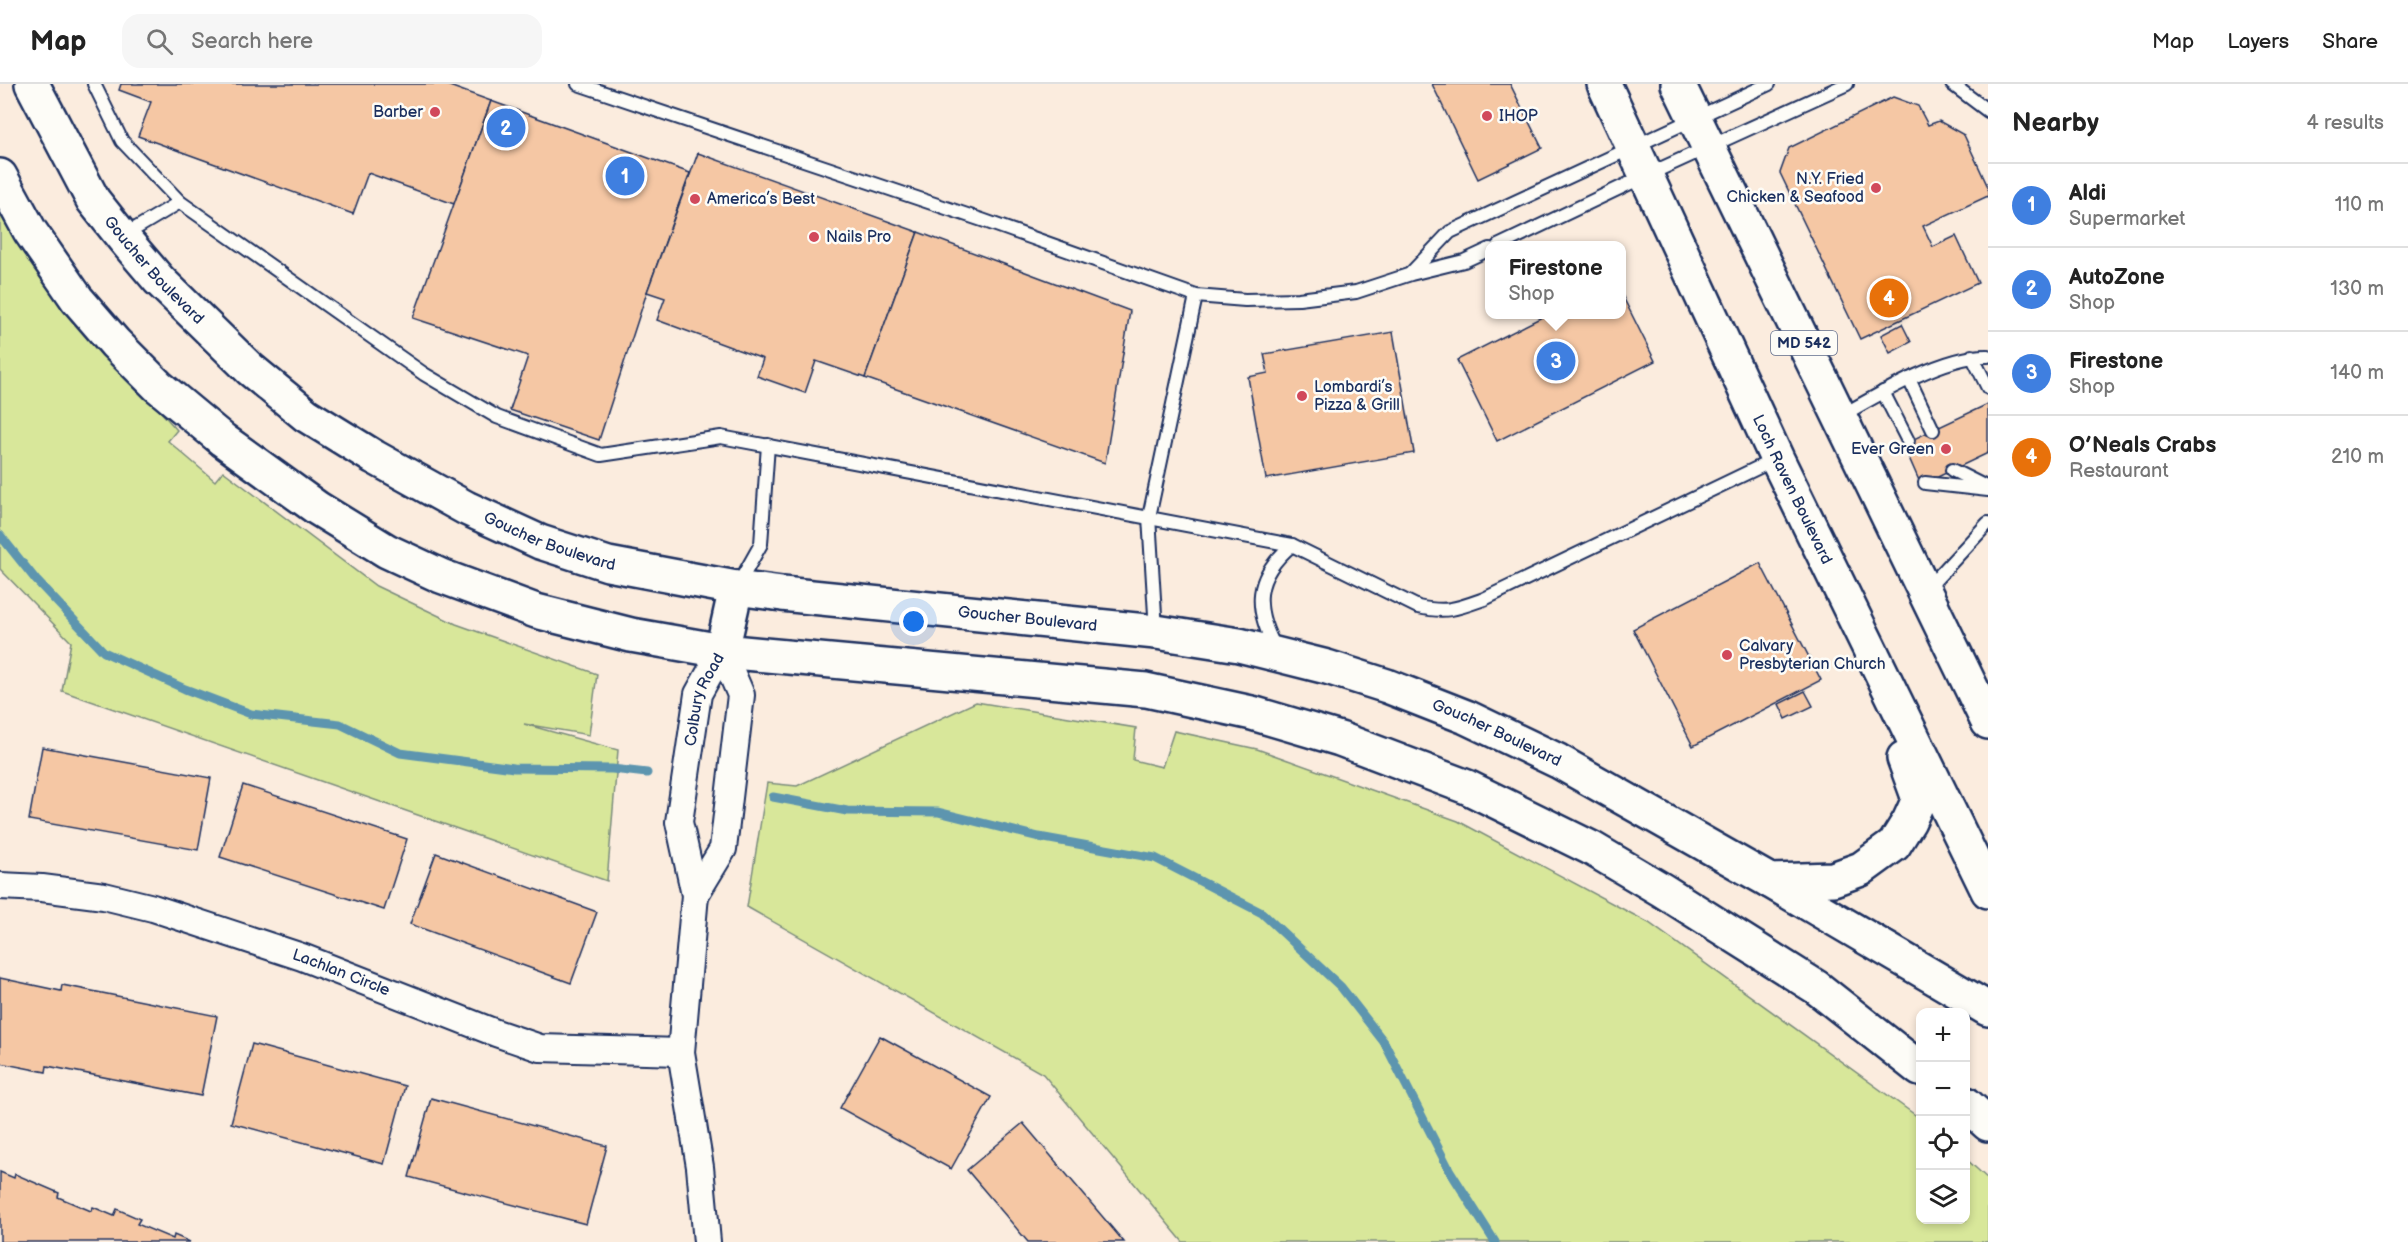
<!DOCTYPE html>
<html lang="en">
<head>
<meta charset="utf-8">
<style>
	body { margin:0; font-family:"Balsamiq Sans",sans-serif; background:#f6f6f6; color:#222 }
	.controls { position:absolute; right:18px; bottom:18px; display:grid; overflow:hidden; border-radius:12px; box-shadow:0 3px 9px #0003 }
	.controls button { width:54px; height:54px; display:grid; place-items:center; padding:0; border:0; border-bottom:2px solid #e0e0e0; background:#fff; color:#222; font:30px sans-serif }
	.you { position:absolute; left:914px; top:538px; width:21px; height:21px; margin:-15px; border:4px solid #fff; border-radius:50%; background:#1a73e8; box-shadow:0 0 0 9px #1a73e833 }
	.badge { display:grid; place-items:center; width:39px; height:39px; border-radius:50%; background:#111827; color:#fff; font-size:20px; font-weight:700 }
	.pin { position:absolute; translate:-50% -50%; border:3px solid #fff; box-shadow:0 2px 6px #0006 }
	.popup { position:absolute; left:1485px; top:157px; width:141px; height:78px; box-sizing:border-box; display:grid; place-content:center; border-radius:12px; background:#fff; filter:drop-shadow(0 2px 4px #0005); font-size:20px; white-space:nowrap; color:#767676 }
	.popup b { font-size:22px; color:#222 }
	.popup::after { content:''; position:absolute; left:50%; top:100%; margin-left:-12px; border:12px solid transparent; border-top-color:#fff }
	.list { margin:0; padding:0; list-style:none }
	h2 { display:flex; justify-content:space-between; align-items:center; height:78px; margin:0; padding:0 24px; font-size:26px }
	h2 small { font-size:20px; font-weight:400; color:#767676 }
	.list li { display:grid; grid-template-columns:39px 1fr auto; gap:18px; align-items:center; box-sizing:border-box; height:84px; padding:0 24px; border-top:2px solid #e0e0e0 }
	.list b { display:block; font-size:22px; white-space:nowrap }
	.list p { margin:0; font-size:20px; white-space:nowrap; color:#767676 }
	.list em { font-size:20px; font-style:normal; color:#767676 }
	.icon { flex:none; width:33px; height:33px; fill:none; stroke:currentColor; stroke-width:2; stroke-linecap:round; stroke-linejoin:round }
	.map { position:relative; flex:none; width:1988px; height:1158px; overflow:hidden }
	header { display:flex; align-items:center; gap:36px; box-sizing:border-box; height:84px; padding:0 30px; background:#fff; border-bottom:2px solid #e0e0e0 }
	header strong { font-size:28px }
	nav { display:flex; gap:33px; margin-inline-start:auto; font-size:21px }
	.search { width:420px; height:54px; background:#f6f6f6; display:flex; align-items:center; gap:15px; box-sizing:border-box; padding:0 21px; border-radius:18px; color:#767676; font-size:22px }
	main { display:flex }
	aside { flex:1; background:#fff }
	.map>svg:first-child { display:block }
	.green { fill:#d8e79a; stroke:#7a8b7c; stroke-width:1.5 }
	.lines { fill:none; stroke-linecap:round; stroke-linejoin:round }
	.stream { stroke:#5d95af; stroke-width:9 }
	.building { fill:#f5c7a4; stroke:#1b2f5e; stroke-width:1.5 }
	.lane-casing { stroke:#1b2f5e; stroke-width:16 }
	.street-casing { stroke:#1b2f5e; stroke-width:30 }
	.secondary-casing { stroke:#1b2f5e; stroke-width:38 }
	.primary-casing { stroke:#1b2f5e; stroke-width:38 }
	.lane { stroke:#fdfcf7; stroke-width:12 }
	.street { stroke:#fdfcf7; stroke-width:26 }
	.secondary { stroke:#fdfcf7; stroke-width:33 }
	.primary { stroke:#fdfcf7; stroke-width:33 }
	.poi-dot { fill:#d1495b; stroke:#fdfcf7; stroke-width:2 }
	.labels { text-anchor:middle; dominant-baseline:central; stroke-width:5; stroke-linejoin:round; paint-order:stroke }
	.shield { fill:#fdfcf7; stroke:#5f6c8c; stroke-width:1.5 }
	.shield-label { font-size:15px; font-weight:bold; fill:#1b2f5e }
	.poi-label { font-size:16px; fill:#1b2f5e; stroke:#fdfcf7; text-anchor:start }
	.street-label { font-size:16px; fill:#1b2f5e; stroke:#fdfcf7 }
</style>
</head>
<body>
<header>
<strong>Map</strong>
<div class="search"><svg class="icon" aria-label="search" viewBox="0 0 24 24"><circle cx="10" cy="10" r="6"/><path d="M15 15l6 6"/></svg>Search here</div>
<nav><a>Map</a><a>Layers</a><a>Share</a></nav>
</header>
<main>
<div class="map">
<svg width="1988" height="1158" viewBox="0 0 1988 1158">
	<rect width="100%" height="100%" fill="#fbecde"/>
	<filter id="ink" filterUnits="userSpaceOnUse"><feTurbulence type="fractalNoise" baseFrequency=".0167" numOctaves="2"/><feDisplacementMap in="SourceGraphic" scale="12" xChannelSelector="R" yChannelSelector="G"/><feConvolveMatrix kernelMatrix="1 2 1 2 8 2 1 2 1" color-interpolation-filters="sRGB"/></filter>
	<g filter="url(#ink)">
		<g class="green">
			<path d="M0 128 63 218 177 346 168 357 215 397 223 387 376 502 456 540 597 590 589 651 524 640 618 666 607 797 62 607 71 558 0 485Z"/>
			<path d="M976 618 1136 644 1133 676 1162 683 1174 647 1257 665 1458 737 1649 839 1918 1033 1920 1035V1136H1966V1075L1988 1095V1158H1183L1043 990 747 823 767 699 797 702Z"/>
		</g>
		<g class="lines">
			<g class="stream">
				<path d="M0 451 36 496 104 568 185 605 251 630 340 640 400 669 514 684 612 685 647 689"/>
				<path d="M773 713 847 727 938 728 1039 753 1155 774 1262 829 1341 903 1384 958 1450 1087 1495 1158"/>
			</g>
		</g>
		<g class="building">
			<path d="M121 0H444L491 17 454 120 368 89 353 130 138 52 151 18 119 6Z"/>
			<path d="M1432 0H1510L1542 64 1478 95Z"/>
			<path d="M1893 13 1918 22 1928 41 1939 37 1964 51 1988 103V112L1923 142 1933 163 1956 152 1978 199 1860 255 1780 89 1789 64Z"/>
			<path d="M491 17 690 89 647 208 599 356 510 326 528 272 413 234Z"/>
			<path d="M698 69 918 148 865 294 816 277 805 309 757 292 763 275 657 236 665 214 647 208Z"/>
			<path d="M918 148 1130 227 1105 379 865 294Z"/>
			<path d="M1622 211 1655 277 1497 357 1457 276 1548 230H1622Z"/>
			<path d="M1902 240 1911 258 1890 269 1881 251Z"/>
			<path d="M1393 248 1414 369 1266 395 1248 293 1268 289 1264 270Z"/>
			<path d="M1988 320V369L1921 401 1903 360Z"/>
			<path d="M1760 479 1821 596 1693 662 1633 545Z"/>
			<path d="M1805 607 1813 622 1786 635 1779 620Z"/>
			<path d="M42 663 211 694 198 766 29 736Z"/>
			<path d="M243 701 407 755 384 826 220 773Z"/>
			<path d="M436 769 597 828 571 899 410 840Z"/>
			<path d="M0 894 61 907 62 901 217 932 201 1012 47 982 46 988 0 979Z"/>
			<path d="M880 952 991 1013 951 1085 840 1024Z"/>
			<path d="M252 960 405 1002 384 1080 231 1039Z"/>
			<path d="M431 1014 607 1062 586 1140 409 1093Z"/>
			<path d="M1023 1039 1124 1158H1028L967 1086Z"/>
			<path d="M0 1088 14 1094 15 1090 59 1109 58 1113 91 1127 93 1123 114 1132 117 1125 140 1135 137 1140 173 1155 174 1151 190 1158H0Z"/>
		</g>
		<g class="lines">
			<g class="lane-casing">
				<g id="lane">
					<path d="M94 0 122 57 180 118 424 290 497 333 601 371 721 353 1292 461 1418 523C1447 529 1456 525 1484 515L1776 375"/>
					<path d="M578 0 982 136 1196 212 1245 216 1299 215 1356 208 1411 190 1464 177 1490 165"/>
					<path d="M1952 0 1988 27"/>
					<path d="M123 152 180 118"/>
					<path d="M1498 162 1647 91 1847 0"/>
					<path d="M1411 189 1450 148 1769 0"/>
					<path d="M1972 272 1988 304"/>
					<path d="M1909 295 1933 346"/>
					<path d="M1883 308 1908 357"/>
					<path d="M1841 332C1879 310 1945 271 1988 272"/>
					<path d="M1952 386 1984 402"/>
					<path d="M1925 399 1988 406"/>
					<path d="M738 501 761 460 768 361"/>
					<path d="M1926 506 1988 439"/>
					<path d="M1156 547 1149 433 1196 212"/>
					<path d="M1276 565C1253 523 1254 493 1292 461"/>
				</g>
			</g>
			<g class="street-casing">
				<g id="street">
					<path id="s1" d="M0 802 42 804 104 812 153 824 302 873 496 949 540 964 681 968"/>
					<path d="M695 811 723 765 741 611 722 567"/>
					<path id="s2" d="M707 1158 700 1083 681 968 695 811 679 738 698 610 722 567"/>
				</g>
			</g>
			<g class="secondary-casing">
				<g id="secondary">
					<path id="s3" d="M32 0 93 116 124 155 159 196 250 285 306 331 374 373 466 424 540 458 608 480 736 504 782 510 1156 548 1239 561 1327 583 1387 602 1466 633 1558 677 1770 797 1988 925"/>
					<path d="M0 92 30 147 77 215 115 259 158 302 223 356 317 424 387 467 441 492 536 527 631 551 722 567 1146 606 1252 629 1340 655 1467 703 1591 764 1662 806 1816 903 1920 985"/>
					<path d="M722 567 736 504"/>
					<path d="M1966 1020 1988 1040"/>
				</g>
			</g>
			<g class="primary-casing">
				<g id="primary">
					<path id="s4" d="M1604 0 1777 375 1988 807"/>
					<path d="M1678 0 1988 638"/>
					<path d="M1770 797 1833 795 1861 785 1894 761 1909 737 1919 715 1904 674"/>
				</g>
			</g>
			<use href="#lane" class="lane"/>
			<use href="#street" class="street"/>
			<use href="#secondary" class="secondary"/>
			<use href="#primary" class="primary"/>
		</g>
	</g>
	<g class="poi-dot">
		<circle cx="435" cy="28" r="6"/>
		<circle cx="1487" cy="32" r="6"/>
		<circle cx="1876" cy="104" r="6"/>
		<circle cx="695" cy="115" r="6"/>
		<circle cx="814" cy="153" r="6"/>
		<circle cx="1302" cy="312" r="6"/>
		<circle cx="1946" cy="365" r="6"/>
		<circle cx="1727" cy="571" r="6"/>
	</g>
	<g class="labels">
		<rect class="shield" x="1771" y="247" width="66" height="24" rx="4.5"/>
		<g class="shield-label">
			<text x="1804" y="259">MD 542</text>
		</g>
		<g class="poi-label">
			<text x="423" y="28" text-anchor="end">Barber</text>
			<text x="1499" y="32">IHOP</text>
			<text x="1864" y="95" text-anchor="end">N.Y. Fried<tspan x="1864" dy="18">Chicken &amp; Seafood</tspan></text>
			<text x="707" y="115">America’s Best</text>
			<text x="826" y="153">Nails Pro</text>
			<text x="1314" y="303">Lombardi’s<tspan x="1314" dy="18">Pizza &amp; Grill</tspan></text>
			<text x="1934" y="365" text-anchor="end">Ever Green</text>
			<text x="1739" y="562">Calvary<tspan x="1739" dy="18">Presbyterian Church</tspan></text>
		</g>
		<g class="street-label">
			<text stroke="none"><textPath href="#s3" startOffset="224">Goucher Boulevard</textPath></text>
			<text stroke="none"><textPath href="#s4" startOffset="447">Loch Raven Boulevard</textPath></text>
			<text stroke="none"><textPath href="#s3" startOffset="710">Goucher Boulevard</textPath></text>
			<text stroke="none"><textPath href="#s3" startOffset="1196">Goucher Boulevard</textPath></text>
			<text stroke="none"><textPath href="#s2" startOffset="550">Colbury Road</textPath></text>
			<text stroke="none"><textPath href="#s3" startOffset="1682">Goucher Boulevard</textPath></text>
			<text stroke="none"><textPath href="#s1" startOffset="354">Lachlan Circle</textPath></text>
		</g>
	</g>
</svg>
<div class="controls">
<button>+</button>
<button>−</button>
<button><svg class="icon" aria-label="locate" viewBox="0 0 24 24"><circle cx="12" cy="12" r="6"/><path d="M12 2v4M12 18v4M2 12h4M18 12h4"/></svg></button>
<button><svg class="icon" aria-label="layers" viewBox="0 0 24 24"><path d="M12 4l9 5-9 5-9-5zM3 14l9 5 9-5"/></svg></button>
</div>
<div class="you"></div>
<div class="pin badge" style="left:625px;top:92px;background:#3f7fe0">1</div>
<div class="pin badge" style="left:506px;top:44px;background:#3f7fe0">2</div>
<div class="pin badge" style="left:1556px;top:277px;background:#3f7fe0">3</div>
<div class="popup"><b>Firestone</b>Shop</div>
<div class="pin badge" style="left:1889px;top:214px;background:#e8710a">4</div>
</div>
<aside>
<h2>Nearby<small>4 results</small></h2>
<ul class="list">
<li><span class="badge" style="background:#3f7fe0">1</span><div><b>Aldi</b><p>Supermarket</p></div><em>110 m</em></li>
<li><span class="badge" style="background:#3f7fe0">2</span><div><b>AutoZone</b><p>Shop</p></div><em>130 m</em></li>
<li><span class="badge" style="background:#3f7fe0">3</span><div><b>Firestone</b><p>Shop</p></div><em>140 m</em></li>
<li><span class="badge" style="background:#e8710a">4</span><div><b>O’Neals Crabs</b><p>Restaurant</p></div><em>210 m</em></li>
</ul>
</aside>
</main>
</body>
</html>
